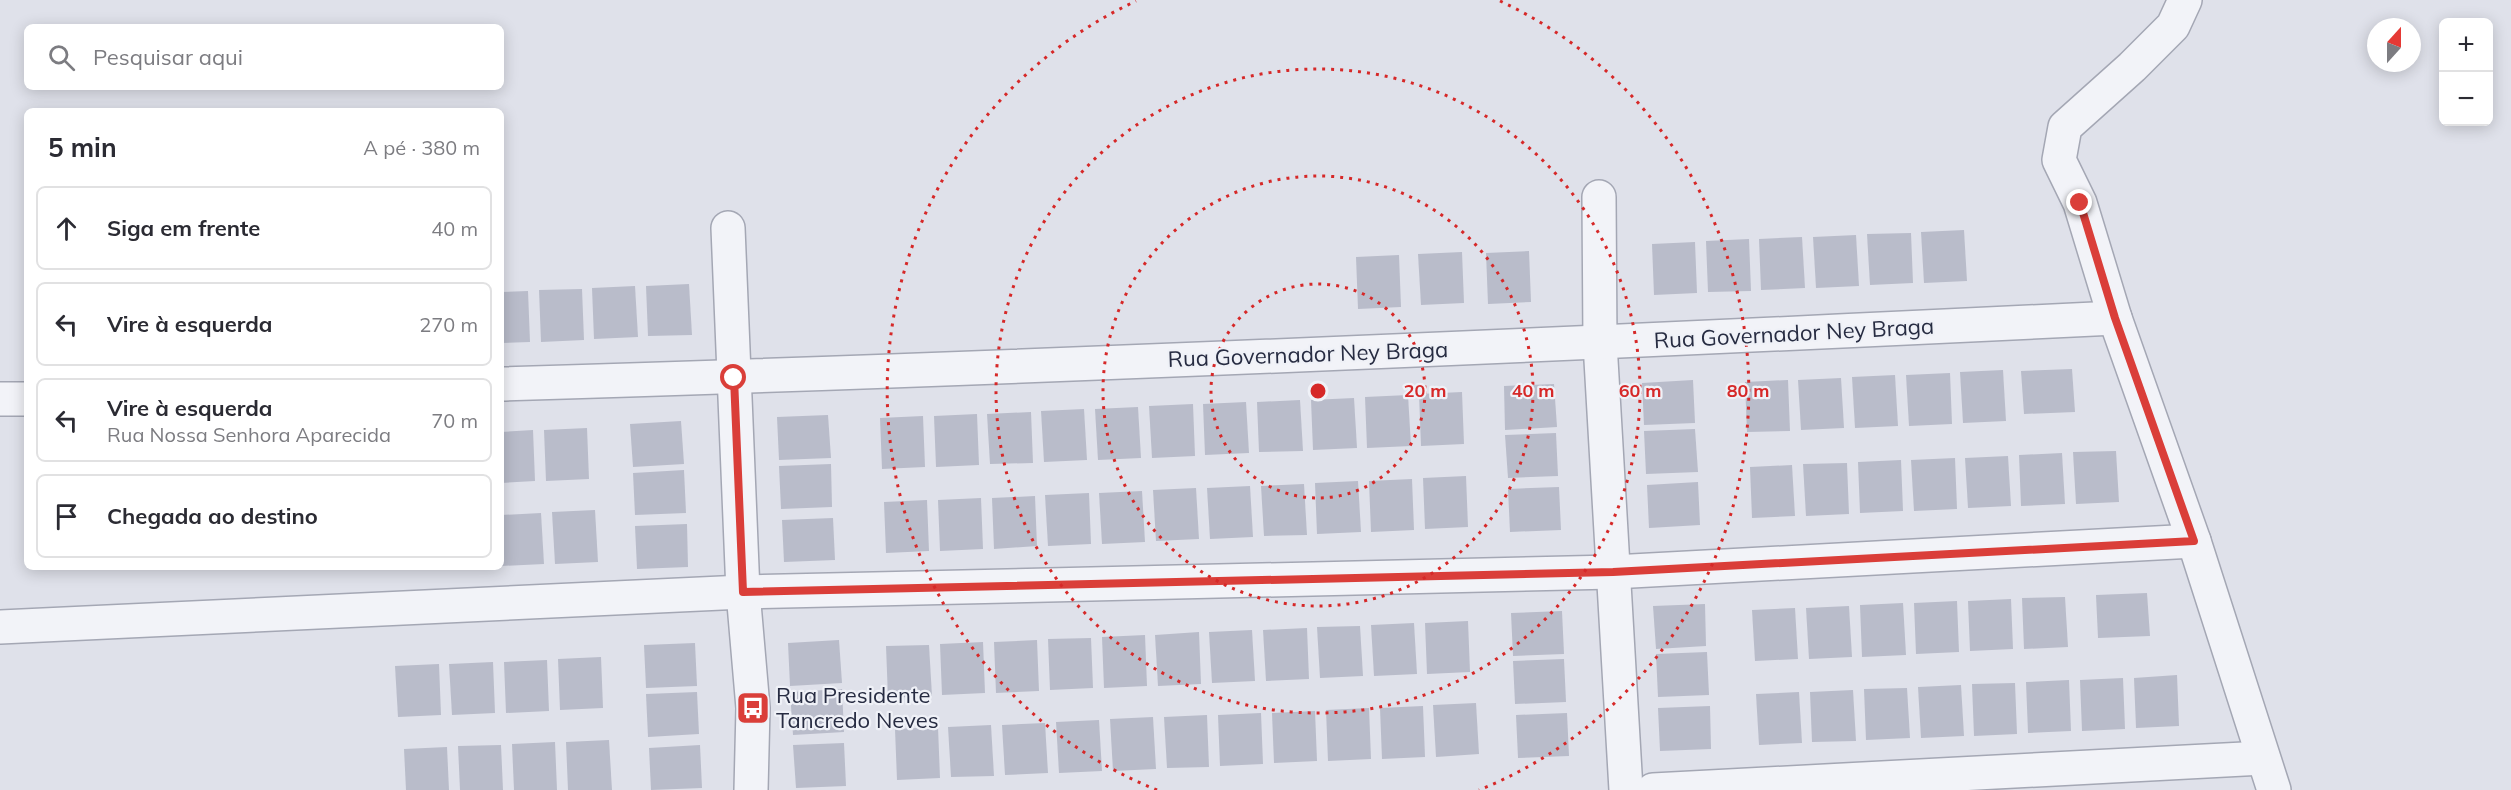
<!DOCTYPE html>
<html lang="pt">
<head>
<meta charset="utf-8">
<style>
	body { margin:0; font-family:Mulish,sans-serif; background:#f2f2f3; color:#2b2b33 }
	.controls { position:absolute; right:18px; top:18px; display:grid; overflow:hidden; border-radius:9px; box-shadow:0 3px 15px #0003 }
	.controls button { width:54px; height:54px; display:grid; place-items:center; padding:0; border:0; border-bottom:2px solid #e1e1e2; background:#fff; color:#2b2b33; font:30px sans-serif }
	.compass { position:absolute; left:2367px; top:18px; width:54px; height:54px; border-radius:50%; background:#fff; box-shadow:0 3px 15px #0003; rotate:21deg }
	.stop { position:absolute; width:18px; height:18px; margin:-14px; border:4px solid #da3e39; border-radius:50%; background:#fff }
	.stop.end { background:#da3e39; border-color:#fff; box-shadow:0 2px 6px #0008 }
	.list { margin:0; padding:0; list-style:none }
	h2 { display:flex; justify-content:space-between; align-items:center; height:78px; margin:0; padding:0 24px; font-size:26px }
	h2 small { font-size:20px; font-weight:400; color:#7c7c81 }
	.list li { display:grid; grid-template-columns:39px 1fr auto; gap:18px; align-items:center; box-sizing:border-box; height:84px; margin:0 12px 12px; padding:0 12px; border:2px solid #e1e1e2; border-radius:9px }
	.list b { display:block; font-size:22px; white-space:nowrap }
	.list p { margin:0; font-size:20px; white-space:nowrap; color:#7c7c81 }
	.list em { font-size:20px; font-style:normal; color:#7c7c81 }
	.icon { flex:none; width:33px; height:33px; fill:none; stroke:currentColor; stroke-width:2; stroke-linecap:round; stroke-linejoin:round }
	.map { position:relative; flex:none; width:2511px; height:790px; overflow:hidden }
	.search { position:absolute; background:#fff; box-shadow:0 3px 15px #0003; left:24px; top:24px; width:480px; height:66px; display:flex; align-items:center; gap:15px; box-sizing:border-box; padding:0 21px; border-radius:9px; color:#7c7c81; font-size:22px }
	.panel { position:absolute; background:#fff; box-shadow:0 3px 15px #0003; left:24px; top:108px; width:480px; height:462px; border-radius:9px }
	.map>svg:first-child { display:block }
	.building { fill:#b9bcca }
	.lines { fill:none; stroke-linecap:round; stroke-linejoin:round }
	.minor-casing { stroke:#a4a7b4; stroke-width:36 }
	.minor { stroke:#f2f3f8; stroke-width:33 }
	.route { stroke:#da3e39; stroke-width:8 }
	.ring { fill:none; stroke:#d62828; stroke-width:3; stroke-dasharray:3 6 }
	.labels { text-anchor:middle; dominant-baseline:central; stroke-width:4.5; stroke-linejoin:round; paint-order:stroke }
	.street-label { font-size:22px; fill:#272c42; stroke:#eff1f7 }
	.poi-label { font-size:22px; fill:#272c42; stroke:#eff1f7; text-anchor:start }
	.centre { fill:#d62828; stroke:#eff1f7; stroke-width:3 }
	.ring-label { font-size:18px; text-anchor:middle; font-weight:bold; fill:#d62828; stroke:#eff1f7; stroke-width:4.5; stroke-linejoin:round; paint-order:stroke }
</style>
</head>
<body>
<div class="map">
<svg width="2511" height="790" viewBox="0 0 2511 790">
	<rect width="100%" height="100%" fill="#dfe1ea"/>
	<g class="building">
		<path d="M1964 230 1967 281 1924 283 1921 232Z"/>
		<path d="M1911 233 1913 283 1870 285 1867 234Z"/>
		<path d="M1856 235 1859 286 1816 288 1813 237Z"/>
		<path d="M1802 237 1805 288 1761 290 1759 239Z"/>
		<path d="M1749 239 1751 291 1708 292 1706 241Z"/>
		<path d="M1695 242 1697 293 1654 295 1652 244Z"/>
		<path d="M1529 251 1531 302 1488 304 1486 253Z"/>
		<path d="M1462 252 1464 303 1421 305 1418 254Z"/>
		<path d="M1399 255 1401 307 1358 309 1356 257Z"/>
		<path d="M689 284 692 335 648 336 646 286Z"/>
		<path d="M635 286 638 337 594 339 592 288Z"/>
		<path d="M582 289 584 340 541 342 539 290Z"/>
		<path d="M528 291 530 342 501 343V292Z"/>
		<path d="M2072 369 2075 412 2024 414 2021 371Z"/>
		<path d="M2003 370 2006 421 1963 423 1960 372Z"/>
		<path d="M1950 373 1952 424 1909 426 1906 375Z"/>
		<path d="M1895 375 1898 426 1855 428 1852 377Z"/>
		<path d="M1841 378 1844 428 1801 430 1798 380Z"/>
		<path d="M1693 380 1695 423 1644 425 1642 383Z"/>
		<path d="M1788 380 1790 431 1747 432 1745 382Z"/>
		<path d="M1554 384 1557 427 1505 430 1504 386Z"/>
		<path d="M1462 392 1464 444 1421 446 1419 394Z"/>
		<path d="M1408 395 1411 446 1367 448 1365 397Z"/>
		<path d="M1354 398 1357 448 1313 450 1311 400Z"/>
		<path d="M1300 400 1303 451 1259 452 1257 402Z"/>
		<path d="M1246 402 1249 453 1205 455 1203 404Z"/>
		<path d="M1193 404 1195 456 1152 458 1149 406Z"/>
		<path d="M1138 407 1141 458 1098 460 1095 409Z"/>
		<path d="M1084 409 1087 460 1044 462 1041 411Z"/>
		<path d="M1031 412 1033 463 990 464 987 414Z"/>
		<path d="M977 414 979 465 936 467 934 416Z"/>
		<path d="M828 415 831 458 779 460 777 417Z"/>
		<path d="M923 416 925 467 882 469 880 418Z"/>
		<path d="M681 421 684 464 633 467 630 424Z"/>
		<path d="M587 428 589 479 546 481 544 430Z"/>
		<path d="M1695 429 1698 472 1646 474 1644 431Z"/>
		<path d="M533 430 535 481 501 483V432Z"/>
		<path d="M1556 433 1558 476 1508 478 1505 435Z"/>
		<path d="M2116 451 2119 502 2076 504 2073 452Z"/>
		<path d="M2062 453 2065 504 2021 506 2019 455Z"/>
		<path d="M2008 456 2011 506 1968 508 1965 458Z"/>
		<path d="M1955 458 1957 509 1914 511 1911 460Z"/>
		<path d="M1901 460 1903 511 1860 513 1858 462Z"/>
		<path d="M1847 463 1849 514 1806 516 1803 464Z"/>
		<path d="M831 464 832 507 781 509 779 466Z"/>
		<path d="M1792 465 1795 516 1752 518 1750 467Z"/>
		<path d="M684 470 686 513 635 515 633 473Z"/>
		<path d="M1466 476 1468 527 1425 529 1423 478Z"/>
		<path d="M1412 479 1414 530 1371 532 1369 481Z"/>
		<path d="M1358 481 1361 532 1317 534 1315 483Z"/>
		<path d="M1698 482 1700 525 1649 528 1647 485Z"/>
		<path d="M1304 484 1307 535 1264 536 1261 486Z"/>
		<path d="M1250 486 1253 537 1210 539 1207 488Z"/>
		<path d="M1559 487 1561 530 1510 532 1508 489Z"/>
		<path d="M1196 488 1199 539 1156 541 1153 490Z"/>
		<path d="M1142 491 1145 542 1102 544 1099 493Z"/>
		<path d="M1089 493 1091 544 1048 546 1045 495Z"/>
		<path d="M1035 496 1037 546 994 549 992 498Z"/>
		<path d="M981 498 983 549 940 551 938 500Z"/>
		<path d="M927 500 929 551 886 553 884 502Z"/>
		<path d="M595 510 598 562 555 564 552 512Z"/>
		<path d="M541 513 544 564 501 566V515Z"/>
		<path d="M833 518 835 560 784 562 782 520Z"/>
		<path d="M687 524 688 567 637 569 635 526Z"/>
		<path d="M2147 593 2150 636 2098 638 2096 595Z"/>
		<path d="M2065 597 2068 647 2024 649 2022 598Z"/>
		<path d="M2011 599 2013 649 1970 651 1968 601Z"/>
		<path d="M1957 601 1959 652 1916 654 1914 603Z"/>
		<path d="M1903 603 1906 655 1862 657 1860 605Z"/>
		<path d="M1705 604 1706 646 1656 649 1653 606Z"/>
		<path d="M1849 606 1852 657 1809 659 1806 608Z"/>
		<path d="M1795 608 1798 659 1755 661 1752 610Z"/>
		<path d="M1562 611 1564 654 1513 656 1511 613Z"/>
		<path d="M1468 621 1470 672 1427 674 1425 623Z"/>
		<path d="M1414 623 1417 674 1374 676 1371 625Z"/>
		<path d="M1360 626 1363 676 1320 678 1317 627Z"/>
		<path d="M1307 628 1309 679 1266 681 1263 630Z"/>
		<path d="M1252 630 1255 681 1212 683 1209 632Z"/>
		<path d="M1199 632 1201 684 1158 686 1155 635Z"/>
		<path d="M1145 635 1147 686 1104 688 1102 637Z"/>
		<path d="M1091 638 1093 688 1050 690 1048 639Z"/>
		<path d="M839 640 842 683 790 686 788 643Z"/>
		<path d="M1037 640 1039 691 996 693 994 642Z"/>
		<path d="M983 642 985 693 942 695 940 644Z"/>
		<path d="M695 643 697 686 646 688 644 645Z"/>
		<path d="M929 645 932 696 888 698 886 646Z"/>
		<path d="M1707 652 1709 695 1658 697 1656 654Z"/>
		<path d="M601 657 603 708 560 710 558 659Z"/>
		<path d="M1564 659 1566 702 1515 704 1513 661Z"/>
		<path d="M547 660 549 711 506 713 504 662Z"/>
		<path d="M493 662 495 713 452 715 449 664Z"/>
		<path d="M439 664 441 715 398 717 395 666Z"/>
		<path d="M2177 675 2179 726 2136 728 2134 678Z"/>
		<path d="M2123 678 2125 729 2082 731 2080 680Z"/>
		<path d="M2069 680 2071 731 2028 733 2026 682Z"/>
		<path d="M2015 683 2017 734 1974 736 1972 684Z"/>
		<path d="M1961 685 1964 736 1921 738 1918 687Z"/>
		<path d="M1907 688 1910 738 1866 740 1864 689Z"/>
		<path d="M842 689 844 732 793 735 790 692Z"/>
		<path d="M1853 690 1856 741 1812 742 1810 692Z"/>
		<path d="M697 692 699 734 648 737 646 694Z"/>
		<path d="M1799 692 1802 743 1759 745 1756 694Z"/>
		<path d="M1476 703 1479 754 1436 757 1433 705Z"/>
		<path d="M1423 706 1425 757 1382 759 1380 708Z"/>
		<path d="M1710 706 1711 749 1660 751 1658 708Z"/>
		<path d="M1369 708 1371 759 1328 761 1326 710Z"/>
		<path d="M1315 711 1317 761 1274 763 1272 713Z"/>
		<path d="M1261 713 1263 764 1220 766 1218 715Z"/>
		<path d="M1567 713 1569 756 1518 758 1516 715Z"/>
		<path d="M1207 715 1209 767 1167 768 1164 717Z"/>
		<path d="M1153 717 1156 769 1113 771 1110 719Z"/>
		<path d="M1099 720 1102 771 1059 773 1056 722Z"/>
		<path d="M1045 723 1048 773 1005 775 1002 725Z"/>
		<path d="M991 725 994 776 951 777 948 727Z"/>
		<path d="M938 727 940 778 897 780 895 729Z"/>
		<path d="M609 740 612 790H568L566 742Z"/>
		<path d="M555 742 557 790H514L512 744Z"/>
		<path d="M844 743 846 786 796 788 793 745Z"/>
		<path d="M501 745 503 790H460L458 746Z"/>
		<path d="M700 745 702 788 651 790 649 748Z"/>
		<path d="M447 747 449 790H406L404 749Z"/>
	</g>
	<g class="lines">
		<g class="minor-casing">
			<g id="minor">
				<path d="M2185 0 2173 26 2132 67 2065 127 2059 160 2080 203 2115 318 2194 541 2274 790"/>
				<path d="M1599 197 1600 343 1626 790"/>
				<path d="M728 228 743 592 753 708 751 790"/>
				<path d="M501 384C1039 368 1577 344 2115 318"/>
				<path d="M0 399H27"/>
				<path d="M0 627 743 592 1613 572 2194 541"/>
				<path d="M1653 790 2263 758"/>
			</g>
		</g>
		<use href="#minor" class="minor"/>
	</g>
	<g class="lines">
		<path class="route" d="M734 378 743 592 1613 572 2194 541 2115 318 2080 203"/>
	</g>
	<g class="ring">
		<circle cx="1318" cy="391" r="107"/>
		<circle cx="1318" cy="391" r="215"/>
		<circle cx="1318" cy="391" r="322"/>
		<path d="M1157 790A430 430 0 0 1 1136 1M1500 1A430 430 0 0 1 1479 790"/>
	</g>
	<defs>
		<g id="bus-square" transform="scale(1.725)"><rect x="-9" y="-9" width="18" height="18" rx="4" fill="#da3e39" stroke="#eff1f7"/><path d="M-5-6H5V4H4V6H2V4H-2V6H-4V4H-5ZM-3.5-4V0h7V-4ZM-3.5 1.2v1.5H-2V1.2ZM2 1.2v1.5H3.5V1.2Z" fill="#fff"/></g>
	</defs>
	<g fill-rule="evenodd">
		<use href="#bus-square" x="753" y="708"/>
	</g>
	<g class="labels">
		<g class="street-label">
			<text transform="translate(1794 333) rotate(-3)">Rua Governador Ney Braga</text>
			<text transform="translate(1308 354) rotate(-2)">Rua Governador Ney Braga</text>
		</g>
		<g class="poi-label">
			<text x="776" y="695">Rua Presidente<tspan x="776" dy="25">Tancredo Neves</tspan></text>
		</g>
	</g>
	<circle cx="1318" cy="391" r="9" class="centre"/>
	<g class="ring-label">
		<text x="1425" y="397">20 m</text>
		<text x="1533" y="397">40 m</text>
		<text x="1640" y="397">60 m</text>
		<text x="1748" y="397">80 m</text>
	</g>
</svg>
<div class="controls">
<button>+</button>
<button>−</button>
</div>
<svg class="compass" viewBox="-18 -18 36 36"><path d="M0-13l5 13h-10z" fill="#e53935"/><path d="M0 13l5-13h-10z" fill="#7c7c81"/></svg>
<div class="stop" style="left:734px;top:378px"></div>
<div class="stop end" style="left:2080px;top:203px"></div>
<div class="search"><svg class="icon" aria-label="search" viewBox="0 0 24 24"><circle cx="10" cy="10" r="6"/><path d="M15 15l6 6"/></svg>Pesquisar aqui</div>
<section class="panel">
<h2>5 min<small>A pé · 380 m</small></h2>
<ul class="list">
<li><svg class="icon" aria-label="ahead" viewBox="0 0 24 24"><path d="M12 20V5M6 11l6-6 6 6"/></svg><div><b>Siga em frente</b></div><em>40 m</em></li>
<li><svg class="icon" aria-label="left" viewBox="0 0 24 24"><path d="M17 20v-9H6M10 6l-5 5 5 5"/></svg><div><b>Vire à esquerda</b></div><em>270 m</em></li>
<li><svg class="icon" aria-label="left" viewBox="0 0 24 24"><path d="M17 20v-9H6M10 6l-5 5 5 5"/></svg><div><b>Vire à esquerda</b><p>Rua Nossa Senhora Aparecida</p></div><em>70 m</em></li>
<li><svg class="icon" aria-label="arrive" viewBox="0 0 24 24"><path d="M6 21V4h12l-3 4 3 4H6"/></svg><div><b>Chegada ao destino</b></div></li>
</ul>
</section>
</div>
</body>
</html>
